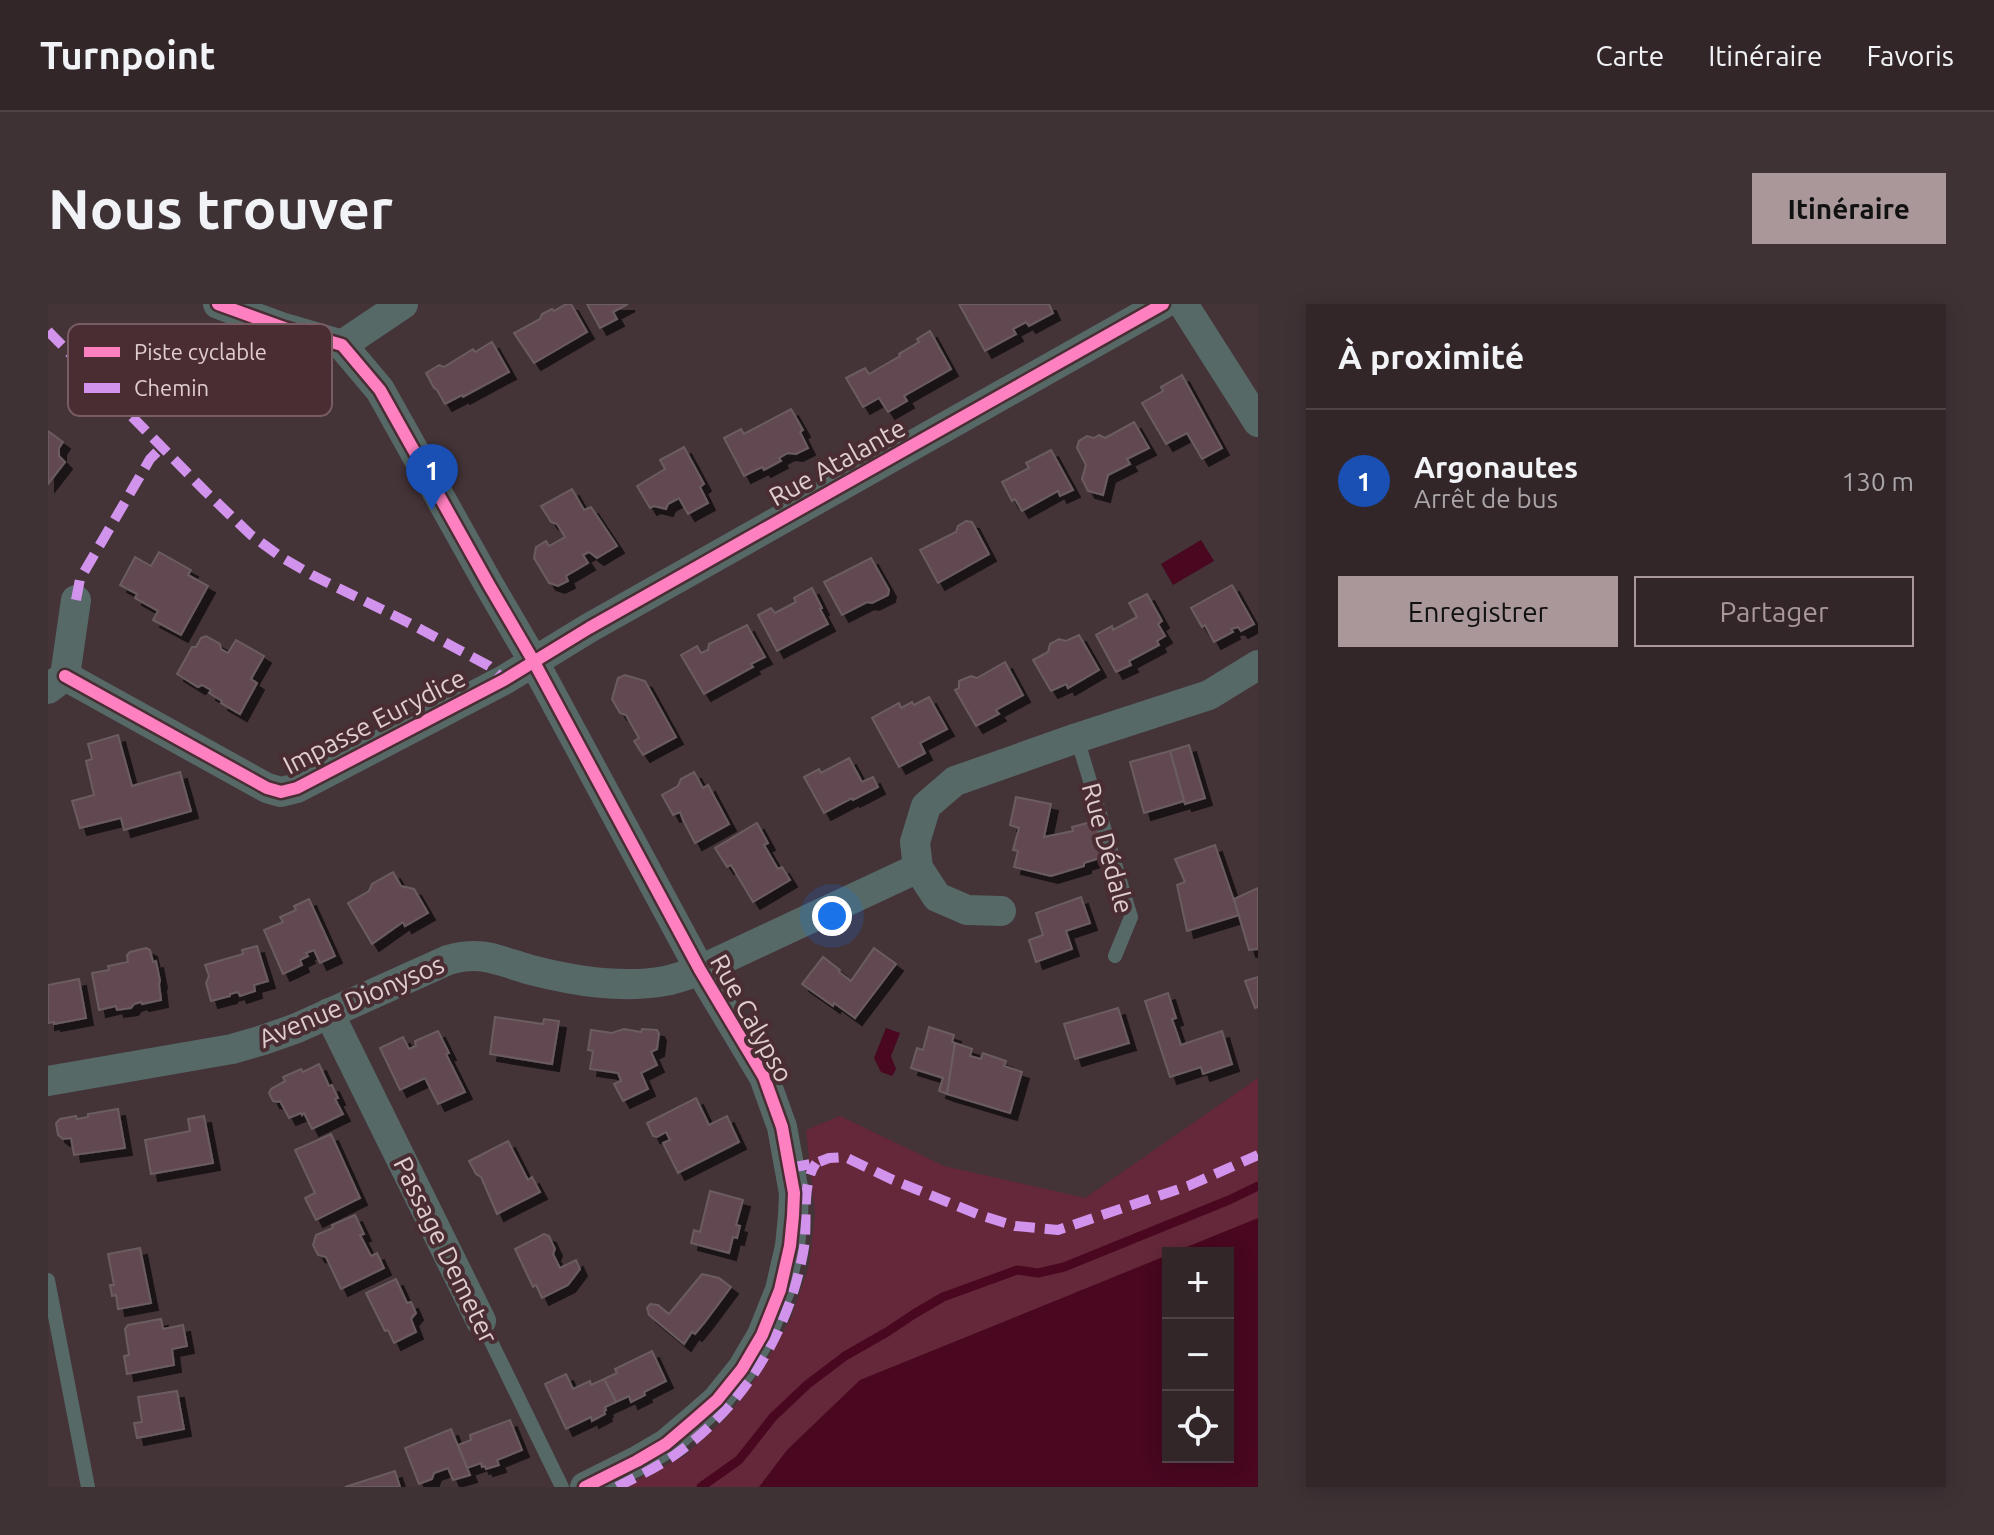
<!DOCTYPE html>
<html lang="fr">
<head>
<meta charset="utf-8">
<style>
	body { margin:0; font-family:Ubuntu,sans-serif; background:#3e3235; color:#f1f3f6 }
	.controls { position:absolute; right:24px; bottom:24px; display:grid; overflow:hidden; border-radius:0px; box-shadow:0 4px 20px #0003 }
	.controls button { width:72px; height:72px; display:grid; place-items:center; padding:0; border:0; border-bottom:2px solid #4e4346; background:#332629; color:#f1f3f6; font:40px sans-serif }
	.you { position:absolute; left:784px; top:612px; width:28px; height:28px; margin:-20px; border:6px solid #fff; border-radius:50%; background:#1a73e8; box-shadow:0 0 0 12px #1a73e833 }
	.badge { display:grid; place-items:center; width:52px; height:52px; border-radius:50%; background:#a9979a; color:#fff; font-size:26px; font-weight:700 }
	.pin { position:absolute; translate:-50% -66px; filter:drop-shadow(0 2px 4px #0008) }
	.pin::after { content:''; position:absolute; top:42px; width:28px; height:24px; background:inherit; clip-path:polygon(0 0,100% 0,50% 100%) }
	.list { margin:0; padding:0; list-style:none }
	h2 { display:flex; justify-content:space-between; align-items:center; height:104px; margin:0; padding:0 32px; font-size:34px }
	h2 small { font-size:26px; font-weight:400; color:#a9a5a8 }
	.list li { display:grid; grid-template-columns:52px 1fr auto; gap:24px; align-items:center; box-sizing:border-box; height:144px; padding:0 32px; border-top:2px solid #4e4346 }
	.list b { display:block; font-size:30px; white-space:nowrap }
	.list p { margin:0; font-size:26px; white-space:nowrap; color:#a9a5a8 }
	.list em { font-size:26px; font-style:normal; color:#a9a5a8 }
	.actions { display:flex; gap:16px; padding:24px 32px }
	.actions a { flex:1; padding:18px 0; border:2px solid #a9979a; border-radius:0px; text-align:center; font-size:28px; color:#a9979a }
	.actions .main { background:#a9979a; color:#111 }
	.icon { flex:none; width:44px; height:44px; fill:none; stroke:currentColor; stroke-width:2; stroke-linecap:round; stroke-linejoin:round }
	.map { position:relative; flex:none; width:1210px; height:1183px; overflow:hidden; border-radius:0px }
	header { display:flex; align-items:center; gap:48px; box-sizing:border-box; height:112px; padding:0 40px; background:#332629; border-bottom:2px solid #4e4346 }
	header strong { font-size:38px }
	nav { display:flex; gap:44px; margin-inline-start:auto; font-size:28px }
	.intro { display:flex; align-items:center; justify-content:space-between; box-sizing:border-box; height:192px; padding:0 48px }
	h1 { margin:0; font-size:56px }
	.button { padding:20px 36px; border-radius:0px; background:#a9979a; color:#111; font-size:28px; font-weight:700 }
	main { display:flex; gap:48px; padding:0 48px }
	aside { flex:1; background:#332629; border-radius:0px; box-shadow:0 4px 20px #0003 }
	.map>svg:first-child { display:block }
	.green { fill:#65283a; fill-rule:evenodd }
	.water { fill:#490720 }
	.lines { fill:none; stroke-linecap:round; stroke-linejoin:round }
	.stream { stroke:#490720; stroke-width:9 }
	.building { fill:#624a51; stroke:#6a5c5f; stroke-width:2; filter:url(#shadow) }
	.lane { stroke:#566967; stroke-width:14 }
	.street { stroke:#566967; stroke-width:30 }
	.quiet { stroke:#d193ec; stroke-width:10; stroke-dasharray:20 10; stroke-linecap:butt }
	.cycleway-casing { stroke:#4a2d33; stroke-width:17 }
	.cycleway { stroke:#ff80c0; stroke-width:12 }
	.labels { text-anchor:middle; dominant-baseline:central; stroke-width:8; stroke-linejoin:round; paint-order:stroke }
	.street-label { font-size:26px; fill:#e0cdd0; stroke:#4a2d33 }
	.key { fill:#4a2d33; stroke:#775d62; stroke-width:2 }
	.key-label { font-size:22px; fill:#e0cdd0 }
</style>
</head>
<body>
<header>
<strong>Turnpoint</strong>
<nav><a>Carte</a><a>Itinéraire</a><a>Favoris</a></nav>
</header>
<div class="intro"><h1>Nous trouver</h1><a class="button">Itinéraire</a></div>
<main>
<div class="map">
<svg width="1210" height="1183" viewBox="0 0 1210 1183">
	<defs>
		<filter id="shadow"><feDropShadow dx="7" dy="7" stdDeviation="0" flood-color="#0009"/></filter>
	</defs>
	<rect width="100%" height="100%" fill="#443337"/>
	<path class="green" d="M1210 774V1183H575L636 1152 679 1113 712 1068 743 1014 761 962 767 910 758 826 792 812 896 862 1037 894ZM1120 949H1180V1153H1120Z"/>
	<g class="water">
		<path d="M1153 236 1166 257 1125 281 1113 260Z"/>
		<path d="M838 724 852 729 843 752 848 765 844 772 833 768 826 754Z"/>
		<path d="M1210 914V1183H711L739 1146 812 1076 1120 951V1153H1180V949H1124Z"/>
	</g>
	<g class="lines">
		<path class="stream" d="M653 1183 691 1156 725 1113 760 1080 797 1052 839 1028 866 1010 895 993 969 966 990 969 1016 963 1181 896 1210 882"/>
	</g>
	<g class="building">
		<path d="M518 0H523L539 28 486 59 466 29 492 15 494 10 504 5 506 7Z"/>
		<path d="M539 0H580L565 8 569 15 552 24Z"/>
		<path d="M911 0H1001L1005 9 981 22 978 18 965 25 968 30 937 47Z"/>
		<path d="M882 27 903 65 856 92 859 97 840 108 831 94 815 103 798 74 817 64 821 70 833 63 852 52 851 50 871 38 869 35Z"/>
		<path d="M444 38 461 68 415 93 414 91 397 100 389 86 386 84 378 69 391 61 396 63 425 45 427 48Z"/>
		<path d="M1134 71 1174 144 1154 155 1139 129 1118 140 1094 99 1115 87 1113 83Z"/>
		<path d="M743 105 755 126 752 128 760 144 748 150 740 149 731 154 733 157 716 166 714 163 696 172 676 134 693 125 696 130Z"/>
		<path d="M1086 118 1101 144 1079 155 1082 160 1060 171 1055 191 1040 187 1034 175 1038 161 1029 144 1031 137 1039 132 1046 134 1051 131 1057 134Z"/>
		<path d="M0 127 15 138 11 144V152L17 158 0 180Z"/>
		<path d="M636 143 656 180 652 183 660 199 640 210 631 194 620 200 618 205 606 202 602 204 589 182 617 165 612 156Z"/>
		<path d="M1003 146 1025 186 1012 192 1010 187 974 207 967 195 964 197 954 178 981 164 978 159Z"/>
		<path d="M524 185 536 206 543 203 569 242 549 254 541 248 535 251 540 259 518 272 520 277 510 282 501 279 486 254 488 243 498 237 501 242 517 233 509 220 503 218 493 202Z"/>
		<path d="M918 217 924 218 941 250 890 279 872 246 908 228 910 222Z"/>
		<path d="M111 248 143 266 140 271 160 282 133 331 105 316 110 307 87 294 89 290 72 281 87 253 103 262Z"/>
		<path d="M823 254 841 286 840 291 824 299 819 298 794 311 776 278Z"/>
		<path d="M1184 281 1206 320 1193 327 1190 323 1183 325 1185 328 1166 338 1157 321 1154 323 1143 304Z"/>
		<path d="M764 284 774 304 772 305 780 320 729 347 710 311 723 304 727 309 748 298 746 294Z"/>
		<path d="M1099 290 1114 317 1110 320 1117 332 1109 337 1111 341 1081 357 1083 361 1068 368 1048 331 1064 322 1065 326 1089 313 1081 299Z"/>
		<path d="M699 321 717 353 703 360 705 363 656 390 633 351 649 342 653 349 660 346 661 340Z"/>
		<path d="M1031 331 1051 366 1020 384 1018 380 1003 387 985 356 1000 348 1002 340 1011 335 1018 337Z"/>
		<path d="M158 332 172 340 173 345 180 349 188 336 216 352 203 375 209 379 192 410 173 399 174 397 161 389 163 386 154 381 150 383 129 370 144 343H148L153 334Z"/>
		<path d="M957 358 975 391 948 406 951 410 928 422 907 386 911 384V377L923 372 929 374Z"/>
		<path d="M577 371 597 377 628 433 595 451 586 437 591 434 578 411 572 409 564 395 570 374Z"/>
		<path d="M881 393 899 425 872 439 877 449 851 463 824 414 851 399 853 404 864 398 866 401Z"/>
		<path d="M70 431 84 482 132 468 143 507 76 526 73 514 32 524 24 497 46 491 38 457 44 455 40 440Z"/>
		<path d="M1141 441 1157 494 1137 500 1122 447Z"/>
		<path d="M1122 447 1136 497 1096 509 1082 458Z"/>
		<path d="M801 454 814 478 825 473 830 483 805 496 804 494 776 509 756 473 771 465 773 469Z"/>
		<path d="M646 468 655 484 660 481 681 520 647 539 635 516 632 508 625 511 614 491 630 482 633 475Z"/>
		<path d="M968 493 1003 500 996 533 1025 527 1024 523 1047 517 1058 552 1036 559V562L1003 572 966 563 970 547 965 546 971 524 962 521Z"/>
		<path d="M709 519 720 539 716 541 730 565 734 563 742 576 705 598 683 561 679 563 667 544Z"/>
		<path d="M1167 541 1191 611 1139 627 1129 581 1137 578 1127 555Z"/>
		<path d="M345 568 353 582 366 585 380 609 357 622 355 618 324 640 300 599 321 587 324 580Z"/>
		<path d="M1210 584V645L1201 646 1186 595Z"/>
		<path d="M1033 593 1042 619 1018 627 1024 645 988 658 981 636 995 631 988 609Z"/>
		<path d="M261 595 287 652 272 659 266 646 258 649 260 652 252 656 254 661 235 670 216 626 235 618 232 613 248 606 246 602Z"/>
		<path d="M209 642 220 677 206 681 207 687 192 692 190 688 182 690V692L163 697 158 679 161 672 157 661 195 650 194 646Z"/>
		<path d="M98 644 102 646 105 658 108 657 112 677 111 680 113 696 94 700 93 698 86 700 83 704 69 706 68 702 51 706 44 669 61 666 60 662 80 658 79 651 82 648Z"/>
		<path d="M826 644 848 660 807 714 786 699 785 702 754 680 775 653 792 666 791 668 803 677Z"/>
		<path d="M1210 673V703L1207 704 1197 677Z"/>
		<path d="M31 675 38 714 6 720V718L0 719V681Z"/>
		<path d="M1120 689 1128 714 1124 715 1133 741 1174 727 1184 760 1155 770 1153 763 1122 773 1097 697Z"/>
		<path d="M1070 704 1081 739 1027 755 1016 720Z"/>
		<path d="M447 713 495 720 496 715 511 717 504 760 442 750Z"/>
		<path d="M881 723 906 731 904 738 907 739 899 790 891 787 895 774 863 764 869 744 875 746Z"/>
		<path d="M576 725 593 728 594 725 609 726 611 730 609 745 603 748 609 761 593 769 600 785 575 797 566 780 573 777 570 769 542 765 545 747 540 746 543 726 564 729Z"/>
		<path d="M390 727 401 749 398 750 417 788 390 800 377 774 352 786 332 744 355 733 361 745 368 742 367 737Z"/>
		<path d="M907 739 924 745 922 752 933 755 935 749 958 757 956 762 974 768 962 809 899 790Z"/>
		<path d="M271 760 281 782 284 781 290 794 287 795 295 810 264 825 256 809 254 811 253 809 241 814 232 797 230 798 225 797 221 789 223 785 237 777 235 773 253 765 255 768Z"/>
		<path d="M648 794 661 821 679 812 691 838 630 869 615 839 622 836 618 828 609 833 605 832 599 819Z"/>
		<path d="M70 805 77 844 26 851 23 834 15 835 10 831 8 819 12 815 28 812 29 815 40 813V810Z"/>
		<path d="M156 812 165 859 103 870 97 836 142 827 140 815Z"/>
		<path d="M283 830 312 894 268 916 257 894 267 889 247 846Z"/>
		<path d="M460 837 480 876 484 873 492 888 449 910 433 873 428 870 421 857Z"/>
		<path d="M662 887 695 896 688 921 692 922 689 934 685 933 681 949 643 939 646 926 652 928Z"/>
		<path d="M307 911 316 930 312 931 323 952 329 949 336 964 293 985 278 953 270 951 265 941 268 931 285 924 284 921Z"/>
		<path d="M496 930 501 932 507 945 505 950 512 964 528 956 532 965 520 981 494 994 488 981 485 983 467 945Z"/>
		<path d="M92 944 103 999 70 1005 68 991 64 992 62 981H66L60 950Z"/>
		<path d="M654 970 671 974 683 983 657 1018 647 1030 644 1028 636 1040 601 1011 599 1004 602 1000 610 1001 621 1010Z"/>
		<path d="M348 975 359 999 363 998 368 1009 363 1015 368 1028 346 1039 340 1026 337 1027 318 989Z"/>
		<path d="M113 1015 115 1025 135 1021 139 1042 124 1045 126 1061 79 1070 76 1052 81 1051 77 1025 80 1021Z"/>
		<path d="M604 1047 618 1077 596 1088 597 1091 583 1098 581 1092 568 1098 556 1075 569 1069 567 1065Z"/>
		<path d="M518 1070 525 1085 542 1077 543 1081 556 1075 568 1098 557 1103 558 1106 556 1107 557 1110 544 1117 543 1113 518 1125 497 1080Z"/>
		<path d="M129 1087 136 1125 89 1134 86 1119 94 1118 90 1093Z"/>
		<path d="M462 1116 474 1146 449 1156 451 1161 438 1165 437 1162 434 1163 433 1159 419 1164 410 1141 423 1136 422 1131Z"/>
		<path d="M403 1125 422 1171 405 1176 400 1164 386 1169 384 1175 371 1180 357 1144Z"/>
		<path d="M347 1167 352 1183H297Z"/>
	</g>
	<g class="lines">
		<g class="lane">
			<path d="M1029 434 1083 613 1067 652"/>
			<path d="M0 976 40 1183"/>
			<path d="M433 1017 514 1183"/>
		</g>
		<g class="street">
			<path d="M170 0 236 24 294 41 332 86 441 281 486 358 652 666 716 773 734 823 746 889 745 912 742 942 732 986 714 1031 694 1065 669 1096 645 1117 618 1140 589 1157 537 1183"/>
			<path d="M1135 0 1210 118"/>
			<path d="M294 41 355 0"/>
			<path d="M17 372 219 484 233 488 249 484 456 376 541 324 1115 0"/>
			<path d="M0 385 17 372 28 296"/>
			<path d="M953 607 919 606 889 593 870 564 867 538 878 502 907 477 1029 434 1161 391 1210 361"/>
			<path d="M281 709 433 1017"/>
			<path d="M0 777 184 745 215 736 249 724 400 656C436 646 450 657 483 666 526 677 573 685 617 677 629 675 641 670 652 666L870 564"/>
		</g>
		<g class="quiet">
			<path d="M0 27 158 188 203 231 233 253 264 271 359 318 441 362 456 376"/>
			<path d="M28 296 32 275 102 155 114 143"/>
			<path d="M742 864 768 859 781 854 797 853 845 876 929 910 967 922 1010 926 1140 882 1210 851"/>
			<path d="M569 1183C588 1173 610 1163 628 1150 695 1102 740 1030 755 949 761 921 752 882 768 859"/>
		</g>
		<g class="cycleway-casing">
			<g id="cycleway">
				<path d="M170 0 236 24 294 41 332 86 441 281 486 358 652 666 716 773 734 823 746 889 745 912 742 942 732 986 714 1031 694 1065 669 1096 645 1117 618 1140 589 1157 537 1183"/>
				<path d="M17 372 219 484 233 488 249 484 456 376 541 324 1115 0"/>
			</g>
		</g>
		<use href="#cycleway" class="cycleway"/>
	</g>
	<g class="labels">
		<g class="street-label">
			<text transform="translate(789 158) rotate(-29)">Rue Atalante</text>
			<text transform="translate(326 417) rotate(-27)">Impasse Eurydice</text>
			<text transform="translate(1060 544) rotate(75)">Rue Dédale</text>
			<text transform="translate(303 697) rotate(-23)">Avenue Dionysos</text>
			<text transform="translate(704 714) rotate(61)">Rue Calypso</text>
			<text transform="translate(398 946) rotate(64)">Passage Demeter</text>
		</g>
	</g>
	<rect x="20" y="20" width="264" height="92" rx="12" class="key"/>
	<rect x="36" y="43" width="36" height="10" fill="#ff80c0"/>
	<rect x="36" y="79" width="36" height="10" fill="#d193ec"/>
	<g class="key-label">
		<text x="86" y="56">Piste cyclable</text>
		<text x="86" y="92">Chemin</text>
	</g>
</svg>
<div class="controls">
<button>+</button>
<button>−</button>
<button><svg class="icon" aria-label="locate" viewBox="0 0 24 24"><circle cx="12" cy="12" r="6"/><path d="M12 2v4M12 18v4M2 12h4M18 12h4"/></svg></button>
</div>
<div class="you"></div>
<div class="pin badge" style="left:384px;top:206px;background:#1a4fb4">1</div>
</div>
<aside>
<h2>À proximité<small></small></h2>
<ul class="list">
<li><span class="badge" style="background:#1a4fb4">1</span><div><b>Argonautes</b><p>Arrêt de bus</p></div><em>130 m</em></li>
</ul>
<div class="actions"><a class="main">Enregistrer</a><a>Partager</a></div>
</aside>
</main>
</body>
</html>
